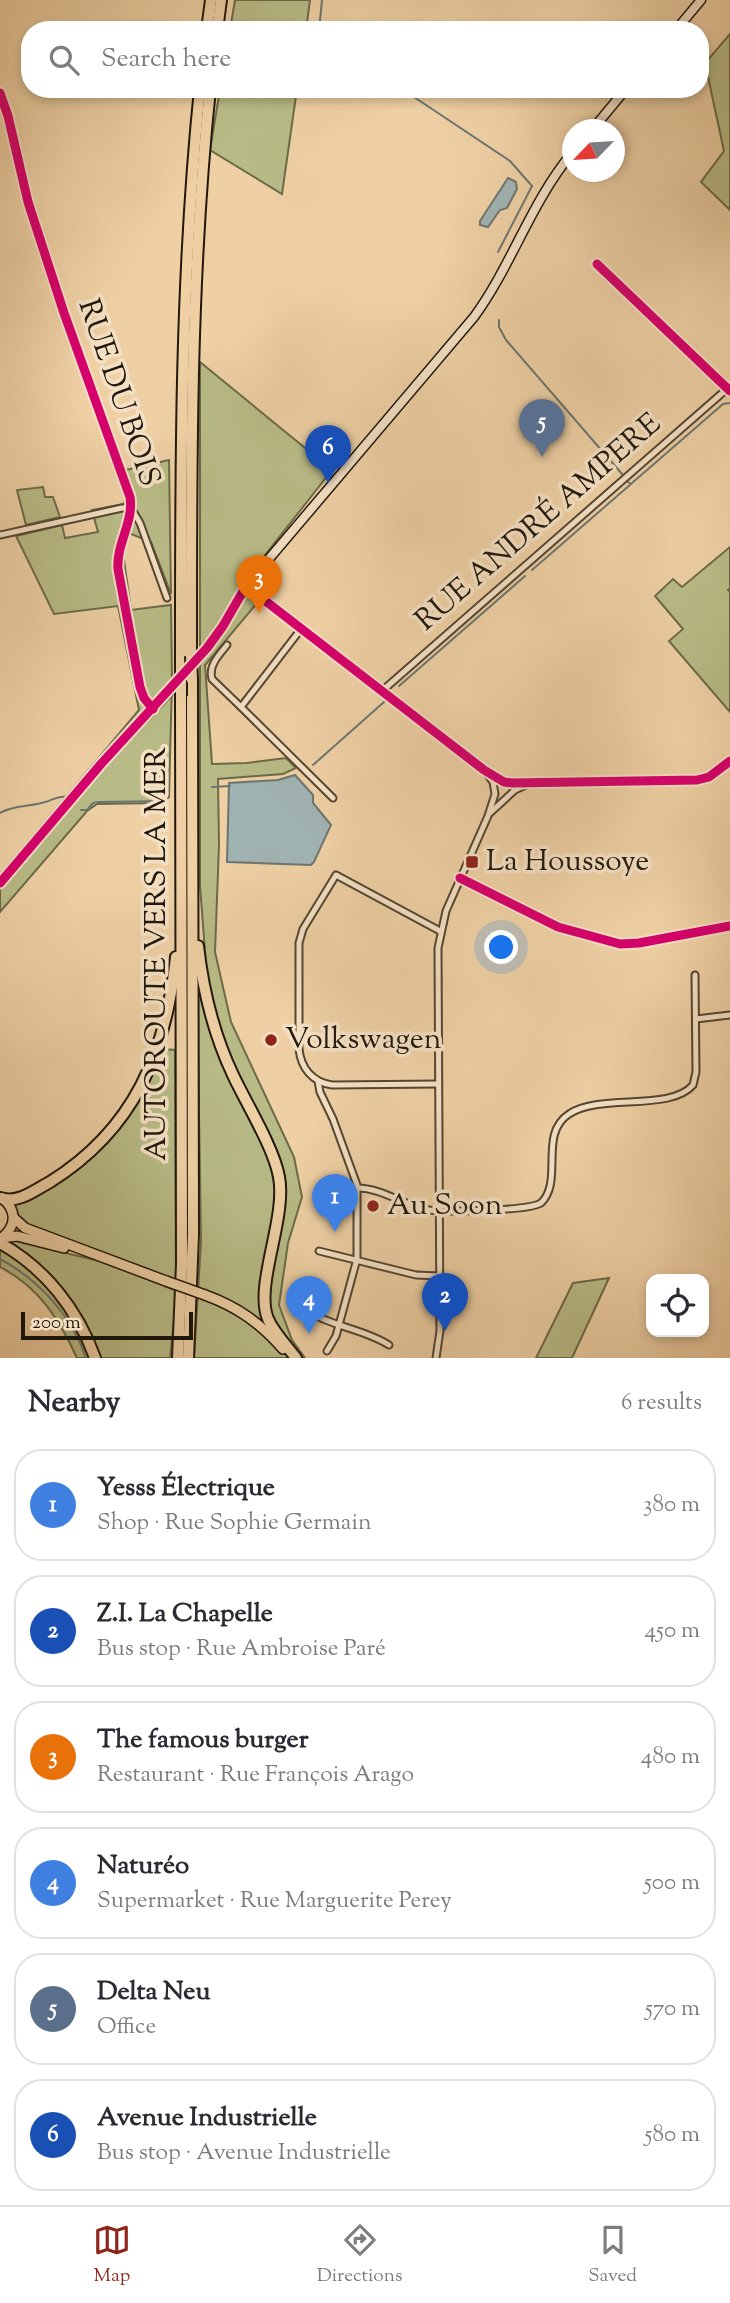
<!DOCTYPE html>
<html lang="en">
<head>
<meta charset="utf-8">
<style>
	body { margin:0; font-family:"Sorts Mill Goudy",serif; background:#f7f7f7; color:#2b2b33 }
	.controls { position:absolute; right:21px; bottom:21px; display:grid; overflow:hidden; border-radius:14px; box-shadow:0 4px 10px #0003 }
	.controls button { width:63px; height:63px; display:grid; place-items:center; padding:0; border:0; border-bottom:2px solid #e1e1e2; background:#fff; color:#2b2b33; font:35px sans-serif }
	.compass { position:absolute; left:562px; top:119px; width:63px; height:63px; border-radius:50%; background:#fff; box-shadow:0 4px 10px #0003; rotate:245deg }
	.scale { position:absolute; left:21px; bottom:18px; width:172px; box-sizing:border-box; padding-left:7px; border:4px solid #21180c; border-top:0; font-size:19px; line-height:24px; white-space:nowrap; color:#21180c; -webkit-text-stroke:5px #f4e0c4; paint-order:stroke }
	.you { position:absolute; left:502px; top:948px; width:24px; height:24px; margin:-18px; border:5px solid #fff; border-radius:50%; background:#1a73e8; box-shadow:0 0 0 10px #1a73e833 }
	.badge { display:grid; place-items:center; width:46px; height:46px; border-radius:50%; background:#8f2418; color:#fff; font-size:23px; font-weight:700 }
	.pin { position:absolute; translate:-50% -58px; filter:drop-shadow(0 2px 4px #0008) }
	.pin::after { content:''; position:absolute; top:37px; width:24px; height:21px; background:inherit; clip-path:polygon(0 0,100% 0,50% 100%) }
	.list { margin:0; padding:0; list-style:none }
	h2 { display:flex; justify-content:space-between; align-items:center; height:91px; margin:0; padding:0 28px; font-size:30px }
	h2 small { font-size:23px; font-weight:400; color:#7c7c81 }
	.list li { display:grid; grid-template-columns:46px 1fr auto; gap:21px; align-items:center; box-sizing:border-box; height:112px; margin:0 14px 14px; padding:0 14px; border:2px solid #e1e1e2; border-radius:28px }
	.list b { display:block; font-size:26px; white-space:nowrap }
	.list p { margin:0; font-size:23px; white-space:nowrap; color:#7c7c81 }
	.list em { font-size:23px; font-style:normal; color:#7c7c81 }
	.icon { flex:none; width:38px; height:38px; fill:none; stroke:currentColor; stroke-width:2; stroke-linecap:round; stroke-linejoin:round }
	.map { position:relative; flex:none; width:730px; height:1358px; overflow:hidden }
	.search { position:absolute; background:#fff; box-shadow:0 4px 10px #0003; left:21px; right:21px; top:21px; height:77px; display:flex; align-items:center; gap:18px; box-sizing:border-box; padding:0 24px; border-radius:28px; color:#7c7c81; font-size:26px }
	.sheet { height:847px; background:#fff }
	nav { display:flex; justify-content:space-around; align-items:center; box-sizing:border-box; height:98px; border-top:2px solid #e1e1e2; background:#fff; font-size:19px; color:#7c7c81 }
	nav a { display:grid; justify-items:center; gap:4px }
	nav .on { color:#8f2418 }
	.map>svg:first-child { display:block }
	.green { fill:#b8bb86; stroke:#6c6a49; stroke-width:2 }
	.water { fill:#a0b3b3; stroke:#6d7570; stroke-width:2 }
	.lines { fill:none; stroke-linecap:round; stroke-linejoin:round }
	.stream { stroke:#6d7570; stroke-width:2 }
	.street-casing { stroke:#544632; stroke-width:9 }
	.secondary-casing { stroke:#21180c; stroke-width:11 }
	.primary-casing { stroke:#21180c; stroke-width:12 }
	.highway-casing { stroke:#21180c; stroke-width:14 }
	.street { stroke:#f4e0c4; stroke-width:5 }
	.secondary { stroke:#f4e0c4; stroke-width:8 }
	.primary { stroke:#eed0a4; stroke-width:9 }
	.highway { stroke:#eed0a4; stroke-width:10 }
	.primary-bridge-casing { stroke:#21180c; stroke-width:12; stroke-linecap:butt }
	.highway-bridge-casing { stroke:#21180c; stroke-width:14; stroke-linecap:butt }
	.primary-bridge { stroke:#eed0a4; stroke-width:9 }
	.highway-bridge { stroke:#eed0a4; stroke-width:10 }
	.cycleway-casing { stroke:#f4e0c4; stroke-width:13 }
	.cycleway { stroke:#d6006c; stroke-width:9 }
	.poi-dot { fill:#8f2418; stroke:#f4e0c4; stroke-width:2.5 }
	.labels { text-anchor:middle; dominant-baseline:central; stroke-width:7; stroke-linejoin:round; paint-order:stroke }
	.street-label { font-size:30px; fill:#21180c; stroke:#f4e0c4 }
	.poi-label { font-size:30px; fill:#21180c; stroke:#f4e0c4; text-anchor:start }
</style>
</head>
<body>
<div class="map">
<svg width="730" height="1358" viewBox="0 0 730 1358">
	<rect width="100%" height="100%" fill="#eed0a4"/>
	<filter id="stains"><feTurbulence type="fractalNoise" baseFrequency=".00286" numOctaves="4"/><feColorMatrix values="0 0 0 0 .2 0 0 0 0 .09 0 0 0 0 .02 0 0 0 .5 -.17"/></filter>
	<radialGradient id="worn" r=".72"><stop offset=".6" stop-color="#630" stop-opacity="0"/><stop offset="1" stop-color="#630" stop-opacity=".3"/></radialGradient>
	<g class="green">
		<path d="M235 0H310L306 30H230Z"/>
		<path d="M730 34V210L701 182 724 151 705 63Z"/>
		<path d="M220 89H297L282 194 210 150Z"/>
		<path d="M200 362 332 470 240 587 257 603 205 665 212 764 247 763 286 758 296 768 283 774 218 779 219 845 215 952 231 1022 294 1157 302 1197 288 1243 279 1305 292 1340 305 1358H194L201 1242 197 981 207 977 200 886Z"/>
		<path d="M169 460 171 594 151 542 129 533 123 553 131 610 171 605 172 681 169 797 162 803 97 804 87 811 0 912V875L139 710 118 606 54 614 16 536 62 525 65 538 98 532 92 510 124 504 126 495 117 472Z"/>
		<path d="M43 487 45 497H53L60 517 26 525 17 490Z"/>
		<path d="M730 547V588L728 590 730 592V712L669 641 683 629 655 596 673 579 682 587Z"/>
		<path d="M163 1049 175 1050 176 1280 27 1225 20 1221 14 1204 58 1181 96 1154 136 1105Z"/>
		<path d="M12 1240 103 1262 177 1291 170 1358H77C59 1319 39 1287 0 1267V1244Z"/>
		<path d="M609 1278 572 1358H536L573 1283Z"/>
	</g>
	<g class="water">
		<path d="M508 178 516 182 517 189 507 208 500 210 488 227 480 225V221Z"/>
		<path d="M295 775 313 795V803L331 825 314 862 311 865 227 862 229 783 278 780Z"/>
	</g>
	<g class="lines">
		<g class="stream">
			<path d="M319 30 322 0"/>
			<path d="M402 89 510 161 532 186 498 252"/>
			<path d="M499 320V327L506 340 622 474"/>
			<path d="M632 483 723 404 730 403"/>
			<path d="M532 570 631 484 628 482"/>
			<path d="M399 686 525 576"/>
			<path d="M313 765 384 702"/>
			<path d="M212 787 230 786"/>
			<path d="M81 810H87L93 803 98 802 167 801"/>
			<path d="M0 813C13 805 30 807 45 802 53 800 58 795 66 797"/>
			<path d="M0 1259C39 1280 72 1316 86 1358"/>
		</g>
		<g class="street-casing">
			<g id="street">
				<path d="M0 93 8 116 28 202 64 313 130 497C134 522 116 544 118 569L140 687 144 698 153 709"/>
				<path d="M597 264 729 390"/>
				<path d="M0 535 122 508H131L140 523 167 598"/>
				<path d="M246 586 484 770 504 782 513 783 697 780 709 777 730 761"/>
				<path d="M301 629 241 707 333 798"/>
				<path d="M227 645C219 655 208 666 212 679L241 707"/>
				<path d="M382 691 728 388"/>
				<path d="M490 813 515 790 526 785"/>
				<path d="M460 878 558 927 620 944 639 943 730 926"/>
				<path d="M696 1019 730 1015"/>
				<path d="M318 1081 320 1092 333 1119 357 1185V1259L336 1336 327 1351"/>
				<path d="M438 1084 332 1085C312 1082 301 1068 299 1049V943L303 929 336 875 440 931"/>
				<path d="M357 1188C383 1188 404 1206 429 1210 447 1212 528 1211 541 1203 564 1181 538 1134 569 1114 600 1093 670 1112 693 1085L696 1072 695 975"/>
				<path d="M319 1251 416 1275 439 1276"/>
				<path d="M307 1311C333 1327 364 1329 389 1345"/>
				<path d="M436 1358 440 1331 438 948 446 911 488 816 495 794 493 782 484 770"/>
			</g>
		</g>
		<g class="secondary-casing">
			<g id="secondary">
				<path d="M676 30 701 0"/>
				<path d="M592 130 626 89"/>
				<path d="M190 668 220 631 246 586 474 317C512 265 531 202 572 153"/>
				<path d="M0 883 101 764 182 678"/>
			</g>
		</g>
		<g class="primary-casing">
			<g id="primary">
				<path d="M2 1198C16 1209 17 1224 4 1236"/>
				<path d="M14 1218 25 1228 166 1281"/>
				<path d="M0 1238 17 1236 64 1248"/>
				<path d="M205 1295C238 1307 260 1323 283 1349"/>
			</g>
		</g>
		<g class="highway-casing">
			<g id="highway">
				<path d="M207 30 211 0"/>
				<path d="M217 30 221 0"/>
				<path d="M191 656C191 466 190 278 210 89"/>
				<path d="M181 671C181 476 180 283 200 89"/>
				<path d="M198 946C203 990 214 1035 233 1075 246 1103 274 1148 279 1177 287 1218 254 1286 268 1319 274 1333 287 1346 296 1358"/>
				<path d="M1 1198C18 1204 35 1190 50 1182 135 1129 166 1052 176 957"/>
				<path d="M0 1243C45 1268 78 1310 95 1358"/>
				<path d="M178 1358 182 1264 181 696"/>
				<path d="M188 1358 193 1235 192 680"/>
			</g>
		</g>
		<use href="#street" class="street"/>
		<use href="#secondary" class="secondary"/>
		<use href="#primary" class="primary"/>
		<use href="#highway" class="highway"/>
		<g class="primary-bridge-casing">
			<path id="primary-bridge" d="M166 1281 205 1295"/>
		</g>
		<g class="highway-bridge-casing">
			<g id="highway-bridge">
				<path d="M191 656 192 680"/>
				<path d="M181 671V696"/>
			</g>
		</g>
		<use href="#primary-bridge" class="primary-bridge"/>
		<use href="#highway-bridge" class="highway-bridge"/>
		<g class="cycleway-casing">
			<g id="cycleway">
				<path d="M0 93 8 116 28 202 64 313 130 497C134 522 116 544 118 569L140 687 144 698 153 709"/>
				<path d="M597 264 730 391"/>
				<path d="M460 878 558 927 620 944 639 943 730 926"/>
				<path d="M0 883 101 764 207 648 223 626 246 586 484 770 504 782 513 783 697 780 709 777 730 761"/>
			</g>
		</g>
		<use href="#cycleway" class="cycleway"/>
	</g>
	<g class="poi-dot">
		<rect x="465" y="855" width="14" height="14" rx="3.5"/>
		<circle cx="271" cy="1040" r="7"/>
		<circle cx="373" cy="1206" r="7"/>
	</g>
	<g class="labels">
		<g class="street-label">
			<text transform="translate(118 393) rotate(71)">RUE DU BOIS</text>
			<text transform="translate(539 523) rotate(-41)">RUE ANDRÉ AMPERE</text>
			<text transform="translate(157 954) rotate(-90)">AUTOROUTE VERS LA MER</text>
		</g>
		<g class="poi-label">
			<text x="486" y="862">La Houssoye</text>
			<text x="285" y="1040">Volkswagen</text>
			<text x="387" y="1206">Au Soon</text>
		</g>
	</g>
	<rect width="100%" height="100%" filter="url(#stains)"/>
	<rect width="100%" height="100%" fill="url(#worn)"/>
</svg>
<div class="controls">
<button><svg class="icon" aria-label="locate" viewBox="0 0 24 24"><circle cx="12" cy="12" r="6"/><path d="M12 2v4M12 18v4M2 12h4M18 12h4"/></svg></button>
</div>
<svg class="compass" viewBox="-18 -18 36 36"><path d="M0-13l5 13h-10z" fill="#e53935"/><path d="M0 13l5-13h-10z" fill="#7c7c81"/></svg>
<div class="scale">200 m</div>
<div class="you"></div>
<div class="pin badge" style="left:335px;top:1232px;background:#3f7fe0">1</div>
<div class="pin badge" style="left:445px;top:1331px;background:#1a4fb4">2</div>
<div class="pin badge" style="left:259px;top:613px;background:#e8710a">3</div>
<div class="pin badge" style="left:309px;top:1334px;background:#3f7fe0">4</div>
<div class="pin badge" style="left:542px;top:457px;background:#5c6f8a">5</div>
<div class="pin badge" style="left:328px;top:483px;background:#1a4fb4">6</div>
<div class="search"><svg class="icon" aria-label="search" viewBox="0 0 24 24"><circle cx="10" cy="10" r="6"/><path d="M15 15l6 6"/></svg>Search here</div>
</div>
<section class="sheet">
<h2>Nearby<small>6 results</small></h2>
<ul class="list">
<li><span class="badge" style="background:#3f7fe0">1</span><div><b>Yesss Électrique</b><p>Shop · Rue Sophie Germain</p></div><em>380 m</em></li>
<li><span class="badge" style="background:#1a4fb4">2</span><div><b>Z.I. La Chapelle</b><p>Bus stop · Rue Ambroise Paré</p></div><em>450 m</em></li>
<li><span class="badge" style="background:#e8710a">3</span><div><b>The famous burger</b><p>Restaurant · Rue François Arago</p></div><em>480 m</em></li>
<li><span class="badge" style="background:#3f7fe0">4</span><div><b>Naturéo</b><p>Supermarket · Rue Marguerite Perey</p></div><em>500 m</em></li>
<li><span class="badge" style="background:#5c6f8a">5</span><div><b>Delta Neu</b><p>Office</p></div><em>570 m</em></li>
<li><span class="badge" style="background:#1a4fb4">6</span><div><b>Avenue Industrielle</b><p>Bus stop · Avenue Industrielle</p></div><em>580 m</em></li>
</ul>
</section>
<nav>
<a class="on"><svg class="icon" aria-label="map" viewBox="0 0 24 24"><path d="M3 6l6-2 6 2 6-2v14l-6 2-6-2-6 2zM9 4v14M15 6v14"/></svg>Map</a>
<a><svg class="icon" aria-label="directions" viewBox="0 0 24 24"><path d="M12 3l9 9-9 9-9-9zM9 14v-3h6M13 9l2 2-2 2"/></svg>Directions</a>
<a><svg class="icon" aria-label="saved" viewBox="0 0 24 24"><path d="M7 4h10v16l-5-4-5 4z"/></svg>Saved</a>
</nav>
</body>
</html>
